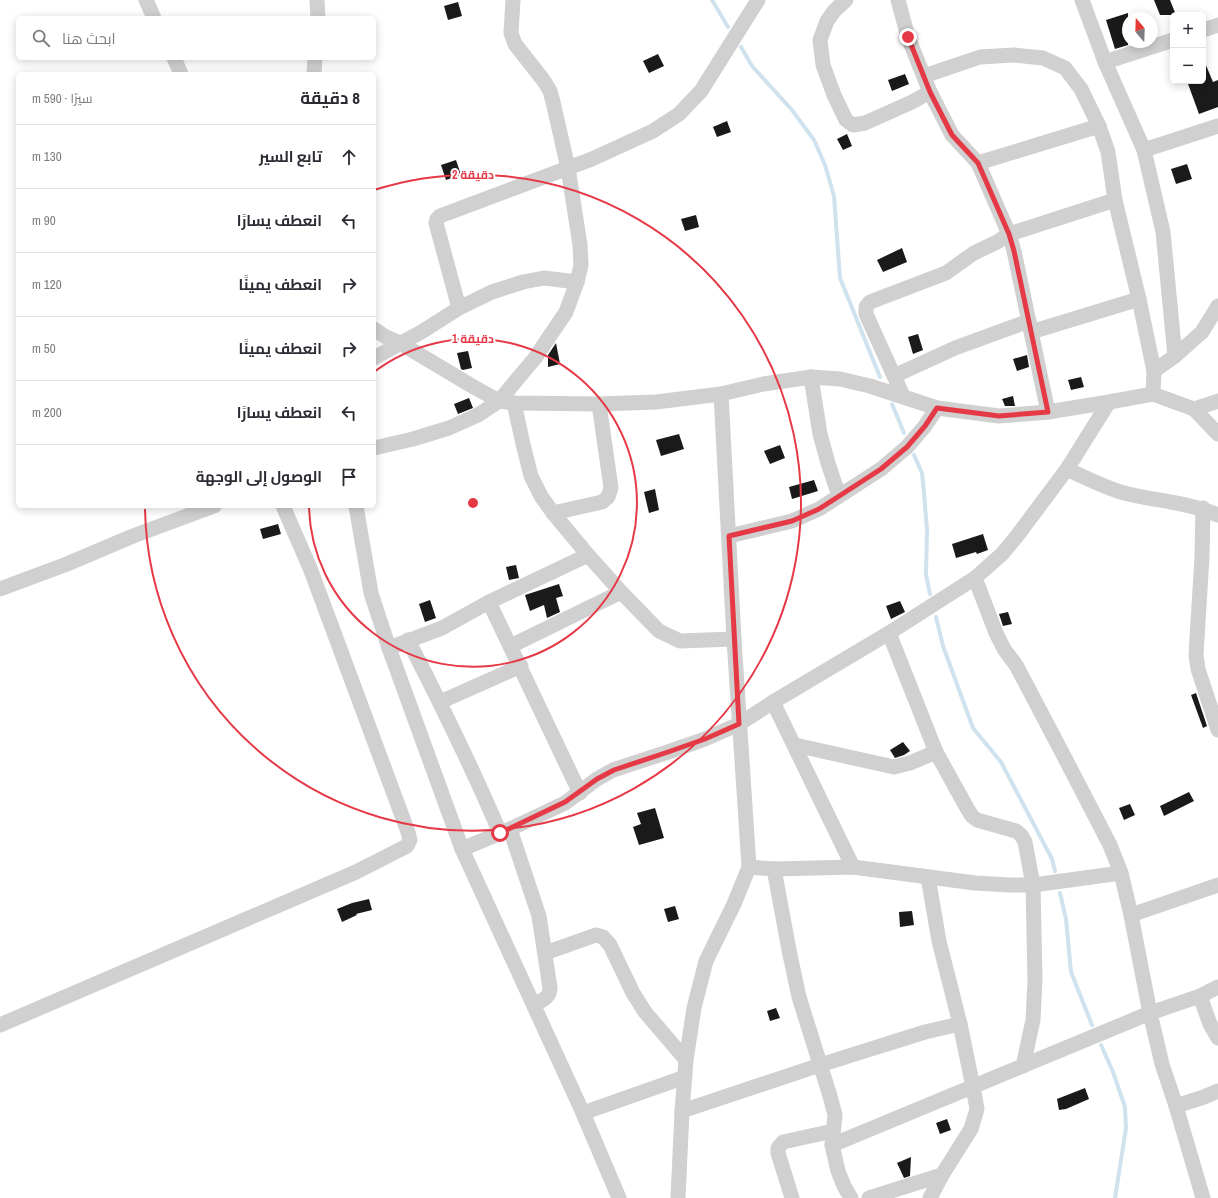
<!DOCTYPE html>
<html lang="ar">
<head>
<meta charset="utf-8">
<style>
	body { margin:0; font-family:"Archivo Narrow",Cairo,sans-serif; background:#f2f2f3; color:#2b2b33; direction:rtl }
	.controls { position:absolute; right:12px; top:12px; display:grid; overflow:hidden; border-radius:6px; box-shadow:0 2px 10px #0003 }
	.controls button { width:36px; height:36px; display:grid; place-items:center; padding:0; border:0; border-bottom:1px solid #e1e1e2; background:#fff; color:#2b2b33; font:20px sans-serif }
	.compass { position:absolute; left:1122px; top:12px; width:36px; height:36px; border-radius:50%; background:#fff; box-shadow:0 2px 10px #0003; rotate:341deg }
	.stop { position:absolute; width:12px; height:12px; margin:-9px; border:3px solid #e63946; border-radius:50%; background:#fff }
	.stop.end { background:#e63946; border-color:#fff; box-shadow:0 1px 4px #0008 }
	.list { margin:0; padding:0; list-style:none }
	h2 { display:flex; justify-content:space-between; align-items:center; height:52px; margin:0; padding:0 16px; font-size:17px }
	h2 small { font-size:13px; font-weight:400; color:#7c7c81 }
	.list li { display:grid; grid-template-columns:26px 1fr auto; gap:12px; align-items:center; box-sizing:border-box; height:64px; padding:0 16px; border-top:1px solid #e1e1e2 }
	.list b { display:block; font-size:15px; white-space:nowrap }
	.list em { font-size:13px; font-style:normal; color:#7c7c81 }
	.icon { flex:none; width:22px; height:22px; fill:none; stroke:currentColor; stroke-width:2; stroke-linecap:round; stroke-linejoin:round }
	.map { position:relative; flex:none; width:1218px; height:1198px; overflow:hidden; direction:ltr }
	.search { position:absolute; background:#fff; box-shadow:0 2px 10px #0003; left:16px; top:16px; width:360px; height:44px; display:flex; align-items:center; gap:10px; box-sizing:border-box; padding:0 14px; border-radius:6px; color:#7c7c81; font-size:15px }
	.panel { position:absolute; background:#fff; box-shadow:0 2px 10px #0003; left:16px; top:72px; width:360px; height:436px; border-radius:6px; direction:rtl }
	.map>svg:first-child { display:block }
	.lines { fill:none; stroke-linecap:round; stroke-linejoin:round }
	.stream { stroke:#cfe2ee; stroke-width:4 }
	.building { fill:#1a1a1a }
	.street { stroke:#d0d0d0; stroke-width:15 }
	.route { stroke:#e63946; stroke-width:5 }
	.ring { fill:none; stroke:#e63946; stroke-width:2 }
	.centre { fill:#e63946; stroke:#fff; stroke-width:2 }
	.ring-label { font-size:12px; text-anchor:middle; font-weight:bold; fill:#e63946; stroke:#fff; stroke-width:4; stroke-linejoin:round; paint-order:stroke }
</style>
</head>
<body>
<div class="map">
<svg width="1218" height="1198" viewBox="0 0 1218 1198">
	<rect width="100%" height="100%" fill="#fff"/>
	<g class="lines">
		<g class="stream">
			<path d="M712 0 728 27"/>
			<path d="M741 47 752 66 792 110 814 140 825 165 834 196 840 278 880 377"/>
			<path d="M892 404 904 433"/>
			<path d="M914 455 922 473 924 493 927 530 926 575 930 594"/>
			<path d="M936 617 943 646 973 728 1001 762 1052 859 1055 871"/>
			<path d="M1060 893 1066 919 1071 972 1092 1025"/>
			<path d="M1101 1045 1113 1072 1125 1107 1126 1128 1115 1198"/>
		</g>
	</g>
	<g class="building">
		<path d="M1154 0H1170L1176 15H1160Z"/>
		<path d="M458 2 462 16 448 20 444 6Z"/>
		<path d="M1128 13V45L1115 49 1106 20Z"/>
		<path d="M658 54 664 66 649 73 643 61Z"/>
		<path d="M1203 58 1213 82 1218 80V107L1199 114 1187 81H1203Z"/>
		<path d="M905 74 909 84 892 91 888 80Z"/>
		<path d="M727 121 731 132 717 137 713 127Z"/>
		<path d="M847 134 852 146 843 150 837 139Z"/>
		<path d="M456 160 461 175 446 180 441 165Z"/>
		<path d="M1187 164 1192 179 1176 184 1171 169Z"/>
		<path d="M696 215 699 227 685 231 681 219Z"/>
		<path d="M902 248 907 262 883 272 877 260Z"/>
		<path d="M918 334 923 350 913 354 908 337Z"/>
		<path d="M556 343 560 364 548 367V355Z"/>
		<path d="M468 351 472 368 463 370 461 369 457 353Z"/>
		<path d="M1027 355 1029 367 1017 371 1013 359Z"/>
		<path d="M1081 377 1084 387 1071 390 1068 380Z"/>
		<path d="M1013 396 1015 406H1005L1002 399Z"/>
		<path d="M469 398 473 408 458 414 454 404Z"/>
		<path d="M679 434 684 449 661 456 656 440Z"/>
		<path d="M780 445 785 458 770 464 764 451Z"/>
		<path d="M814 480 818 491 792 499 789 487Z"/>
		<path d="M655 489 659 510 649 513 644 492Z"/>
		<path d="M278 524 281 534 263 539 260 529Z"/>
		<path d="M983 534 988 550 977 554 976 552 956 558 952 544Z"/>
		<path d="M516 565 519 578 509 580 506 567Z"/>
		<path d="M559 584 563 596 556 598 560 612 547 618 544 605 530 611 525 595Z"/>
		<path d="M430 600 436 618 425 622 419 604Z"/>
		<path d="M900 601 905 612 891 619 886 606Z"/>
		<path d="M1008 612 1012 624 1003 626 999 614Z"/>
		<path d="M1196 693 1207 726 1203 728 1191 695Z"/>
		<path d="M903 742 910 751 904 755 895 758 890 750Z"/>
		<path d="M1189 792 1194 801 1164 816 1160 806Z"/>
		<path d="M1130 804 1135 815 1124 820 1119 808Z"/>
		<path d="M655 808 664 838 639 845 633 827 641 824 637 813Z"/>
		<path d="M369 899 372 910 356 914 357 915 342 922 337 909 352 903Z"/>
		<path d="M675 906 679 919 668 922 664 909Z"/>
		<path d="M912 911 914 925 900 927 899 912Z"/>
		<path d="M776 1008 780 1018 770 1021 767 1011Z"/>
		<path d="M1085 1088 1089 1099 1066 1109 1059 1110 1057 1099Z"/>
		<path d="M947 1119 951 1130 940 1134 936 1123Z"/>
		<path d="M911 1157 910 1176 904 1178 897 1163Z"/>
	</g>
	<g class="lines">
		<g class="street">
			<path d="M146 0 154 18"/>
			<path d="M317 0 318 18"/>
			<path d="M846 0 835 10 827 21 820 40 823 65 834 95 846 120 853 125 865 123 912 102 930 92"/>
			<path d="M898 0 908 37 930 92 952 135 978 163 1009 234 1014 251 1048 412"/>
			<path d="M1082 0 1105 62 1144 150 1163 232 1175 356"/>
			<path d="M1203 30 1218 25"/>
			<path d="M174 58 181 74"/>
			<path d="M1105 62 1173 40"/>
			<path d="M314 74 315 58"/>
			<path d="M924 76 980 57 1014 55 1043 58 1065 68 1081 89 1099 126 1108 152 1115 200 1139 299 1154 371 1153 394"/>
			<path d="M1144 150 1218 126"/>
			<path d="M978 163 1099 126"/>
			<path d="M459 308 436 223 437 219 440 216 592 159 653 131 679 114 701 91 758 0"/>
			<path d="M374 329 386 337 400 343 472 386 499 401 514 403 599 404 656 402 721 394 763 384 811 377 840 379 870 386 937 408 999 416 1048 412 1109 402 1153 394 1194 409 1218 434"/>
			<path d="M1031 332 1139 299"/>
			<path d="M374 358 423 331 459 308 492 292 523 282 544 278 577 282"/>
			<path d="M1154 371 1175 356 1202 332 1218 306"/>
			<path d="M894 376 955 348 1029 321"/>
			<path d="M811 377 820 434 828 463 839 496"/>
			<path d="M903 396 866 314V307L870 302 946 273 974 253 997 242 1009 234 1115 200"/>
			<path d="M514 403 523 444 531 476 541 496 553 513 588 555 621 592 659 631 680 641 734 639"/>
			<path d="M1194 409 1218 401"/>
			<path d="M374 448 413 439 449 428 478 415 499 401 535 358 566 312 577 282 581 265 580 245 568 168 553 102 550 91 544 81 515 44 511 33 513 0"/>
			<path d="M1067 469C1086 478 1104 487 1124 493 1155 501 1188 502 1218 515"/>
			<path d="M356 506 371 593 389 648 462 849 583 1113 619 1198"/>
			<path d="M1203 508 1202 557 1196 655 1198 669 1218 730"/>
			<path d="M553 513 602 502 608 497 611 488 599 404"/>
			<path d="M729 536 792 521 819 509 881 469 907 447 925 426 937 408"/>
			<path d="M975 578 996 633 1004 649 1016 665 1067 762 1110 845 1121 873 1131 915 1150 1013 1162 1064 1176 1106 1203 1198"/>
			<path d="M0 589 67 564 133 536 214 506"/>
			<path d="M489 602 580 793"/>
			<path d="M889 633 936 752 967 808 972 816 977 820 1016 831 1021 835 1025 842 1033 885 1035 980 1033 1020 1023 1066"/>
			<path d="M408 640C441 704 472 767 500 833"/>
			<path d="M511 646 621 592"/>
			<path d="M389 648 442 628 489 602 588 555"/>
			<path d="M440 702 521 666"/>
			<path d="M773 702 853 867"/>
			<path d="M795 745 894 767 910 763 936 752"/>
			<path d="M510 829 539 916 550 988C550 998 542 1000 534 1005"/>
			<path d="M462 849 510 829 565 803 597 779 613 770 668 752 705 739 739 724 773 702 889 633 975 578 1002 554 1017 536 1067 469 1109 402"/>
			<path d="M749 867 774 869 853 867 975 883 1010 885H1033L1121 873"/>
			<path d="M774 869 789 950 799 997 830 1096 835 1115 832 1145 838 1171 844 1186 851 1198"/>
			<path d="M928 877 939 941 960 1024 973 1087 977 1109 971 1129 942 1175 930 1198"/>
			<path d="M1131 915 1218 885"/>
			<path d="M545 953 596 935 603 937 610 945 633 993 645 1012 686 1060"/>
			<path d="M1200 996 1210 1024 1218 1038"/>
			<path d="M0 1025 356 872 407 846 410 840 408 832 310 568 283 506"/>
			<path d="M1176 1106 1204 1097 1218 1091"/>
			<path d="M682 1111 820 1065 925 1032 960 1024"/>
			<path d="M583 1113 685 1077"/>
			<path d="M832 1145 1150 1013 1200 996 1218 987"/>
			<path d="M678 1198 682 1111 686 1060 694 1008 706 961 734 904 749 867 734 639 721 394"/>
			<path d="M792 1198 778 1153V1148L783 1142 833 1131"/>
			<path d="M869 1198 942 1175"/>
		</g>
	</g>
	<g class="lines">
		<path class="route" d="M500 833 565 802 597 779 614 770 668 752 705 739 739 724 729 536 792 521 819 509 881 469 907 447 925 426 937 408 999 416 1048 412 1014 251 1009 234 978 163 952 135 930 92 908 37"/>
	</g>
	<g class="ring">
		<path d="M374 372A164 164 0 1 1 309 507"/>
		<path d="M374 190A328 328 0 1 1 145 509"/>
	</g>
	<circle cx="473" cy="503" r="6" class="centre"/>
	<g class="ring-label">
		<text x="473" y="179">2 دقيقة</text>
		<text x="473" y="343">1 دقيقة</text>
	</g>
</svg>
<div class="controls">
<button>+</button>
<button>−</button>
</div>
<svg class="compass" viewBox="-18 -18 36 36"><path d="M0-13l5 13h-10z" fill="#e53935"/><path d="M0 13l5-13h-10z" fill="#7c7c81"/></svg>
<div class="stop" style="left:500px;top:833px"></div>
<div class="stop end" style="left:908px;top:37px"></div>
<div class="search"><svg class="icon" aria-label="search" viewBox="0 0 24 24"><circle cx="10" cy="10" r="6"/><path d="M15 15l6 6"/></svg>ابحث هنا</div>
<section class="panel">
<h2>8 دقيقة<small>سيرًا · 590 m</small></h2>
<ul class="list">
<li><svg class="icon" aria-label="ahead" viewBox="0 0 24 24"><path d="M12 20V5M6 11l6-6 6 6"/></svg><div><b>تابع السير</b></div><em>130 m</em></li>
<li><svg class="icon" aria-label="left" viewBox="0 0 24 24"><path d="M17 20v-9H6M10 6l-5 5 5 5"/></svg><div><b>انعطف يسارًا</b></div><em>90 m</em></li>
<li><svg class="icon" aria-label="right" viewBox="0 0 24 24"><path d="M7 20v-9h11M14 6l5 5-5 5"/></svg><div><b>انعطف يمينًا</b></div><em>120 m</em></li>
<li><svg class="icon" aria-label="right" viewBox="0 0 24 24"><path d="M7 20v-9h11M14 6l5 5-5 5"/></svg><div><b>انعطف يمينًا</b></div><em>50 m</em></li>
<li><svg class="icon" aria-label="left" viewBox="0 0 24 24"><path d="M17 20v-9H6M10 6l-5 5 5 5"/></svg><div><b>انعطف يسارًا</b></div><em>200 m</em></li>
<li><svg class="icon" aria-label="arrive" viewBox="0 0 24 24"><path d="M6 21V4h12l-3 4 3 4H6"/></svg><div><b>الوصول إلى الوجهة</b></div></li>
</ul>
</section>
</div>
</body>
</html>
